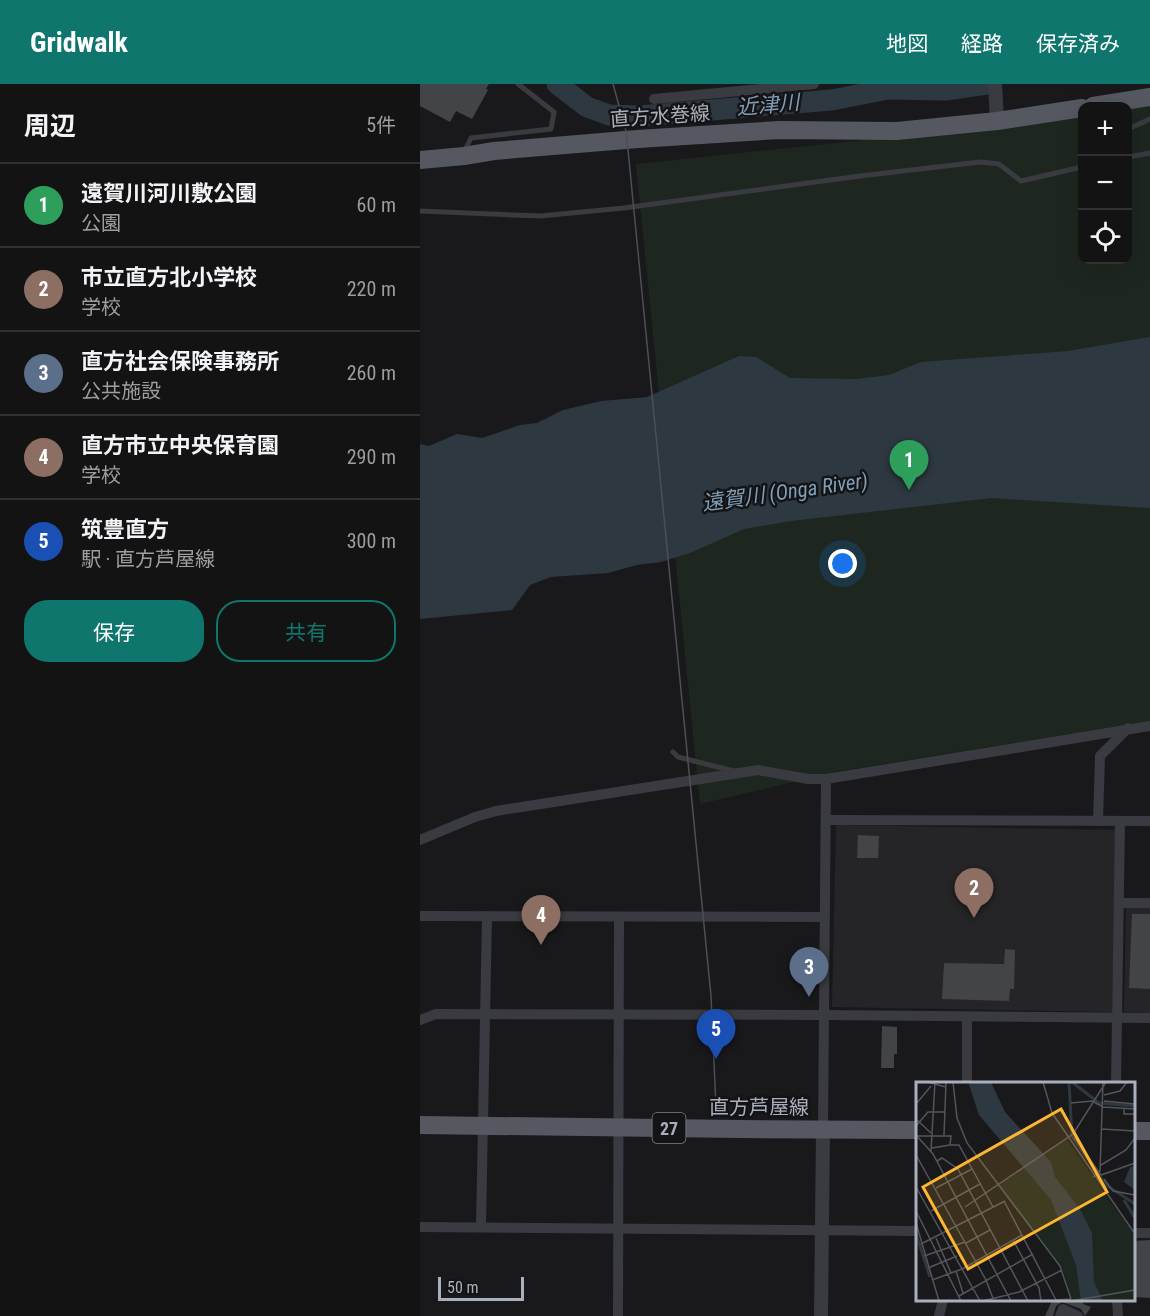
<!DOCTYPE html>
<html lang="ja">
<head>
<meta charset="utf-8">
<style>
	body { margin:0; font-family:"Roboto Condensed","Noto Sans JP",sans-serif; background:#1c1c1d; color:#f1f3f6 }
	.controls { position:absolute; right:18px; top:18px; display:grid; overflow:hidden; border-radius:12px; box-shadow:0 6px 24px #0002 }
	.controls button { width:54px; height:54px; display:grid; place-items:center; padding:0; border:0; border-bottom:2px solid #323234; background:#131314; color:#f1f3f6; font:30px sans-serif }
	.scale { position:absolute; left:18px; bottom:15px; width:86px; box-sizing:border-box; padding-left:6px; border:3px solid #aab0bb; border-top:0; font-size:16px; line-height:21px; white-space:nowrap; color:#aab0bb; -webkit-text-stroke:4px #141416; paint-order:stroke }
	.you { position:absolute; left:423px; top:480px; width:21px; height:21px; margin:-15px; border:4px solid #fff; border-radius:50%; background:#1a73e8; box-shadow:0 0 0 9px #1a73e833 }
	.badge { display:grid; place-items:center; width:39px; height:39px; border-radius:50%; background:#0f766e; color:#fff; font-size:20px; font-weight:700 }
	.pin { position:absolute; translate:-50% -50px; filter:drop-shadow(0 2px 3px #0008) }
	.pin::after { content:''; position:absolute; top:32px; width:21px; height:18px; background:inherit; clip-path:polygon(0 0,100% 0,50% 100%) }
	.list { margin:0; padding:0; list-style:none }
	h2 { display:flex; justify-content:space-between; align-items:center; height:78px; margin:0; padding:0 24px; font-size:26px }
	h2 small { font-size:20px; font-weight:400; color:#9d9ea0 }
	.list li { display:grid; grid-template-columns:39px 1fr auto; gap:18px; align-items:center; box-sizing:border-box; height:84px; padding:0 24px; border-top:2px solid #323234 }
	.list b { display:block; font-size:22px; white-space:nowrap }
	.list p { margin:0; font-size:20px; white-space:nowrap; color:#9d9ea0 }
	.list em { font-size:20px; font-style:normal; color:#9d9ea0 }
	.actions { display:flex; gap:12px; padding:18px 24px }
	.actions a { flex:1; padding:14px 0; border:2px solid #0f766e; border-radius:24px; text-align:center; font-size:21px; color:#0f766e }
	.actions .main { background:#0f766e; color:#fff }
	.icon { flex:none; width:33px; height:33px; fill:none; stroke:currentColor; stroke-width:2; stroke-linecap:round; stroke-linejoin:round }
	.map { position:relative; flex:none; width:730px; height:1232px; overflow:hidden }
	header { display:flex; align-items:center; gap:36px; box-sizing:border-box; height:84px; padding:0 30px; background:#0f766e; color:#fff }
	header strong { font-size:28px }
	nav { display:flex; gap:33px; margin-inline-start:auto; font-size:21px }
	main { display:flex }
	aside { flex:1; background:#131314 }
	.map>svg:first-child { display:block }
	.built { fill:#252528 }
	.green { fill:#1e271f }
	.water { fill:#2e3840 }
	.lines { fill:none; stroke-linecap:round; stroke-linejoin:round }
	.river { stroke:#2e3840; stroke-width:21 }
	.building { fill:#434448 }
	.service { stroke:#393b40; stroke-width:5 }
	.minor { stroke:#393b40; stroke-width:10 }
	.tertiary { stroke:#393b40; stroke-width:14 }
	.primary { stroke:#555860; stroke-width:18 }
	.tram { stroke:#4c4f56; stroke-width:1.5 }
	.labels { text-anchor:middle; dominant-baseline:central; stroke-width:5; stroke-linejoin:round; paint-order:stroke }
	.shield { fill:#141416; stroke:#7d818a; stroke-width:1.5 }
	.shield-label { font-size:18px; font-weight:bold; fill:#aab0bb }
	.street-label { font-size:20px; fill:#aab0bb; stroke:#141416 }
	.water-label { font-size:21px; font-style:italic; fill:#809eb8; stroke:#141416 }
	.inset-river { fill:none; stroke:#2e3840; stroke-width:3 }
	.inset-road { fill:none; stroke:#53555b; stroke-width:1.5 }
	.view { fill:#fcb630; fill-opacity:0.15; stroke:#fcb630; stroke-width:3 }
	.inset-edge { fill:none; stroke:#aab0bb; stroke-width:3 }
</style>
</head>
<body>
<header>
<strong>Gridwalk</strong>
<nav><a>地図</a><a>経路</a><a>保存済み</a></nav>
</header>
<main>
<aside>
<h2>周辺<small>5件</small></h2>
<ul class="list">
<li><span class="badge" style="background:#2e9e5b">1</span><div><b>遠賀川河川敷公園</b><p>公園</p></div><em>60 m</em></li>
<li><span class="badge" style="background:#8d6e63">2</span><div><b>市立直方北小学校</b><p>学校</p></div><em>220 m</em></li>
<li><span class="badge" style="background:#5c6f8a">3</span><div><b>直方社会保険事務所</b><p>公共施設</p></div><em>260 m</em></li>
<li><span class="badge" style="background:#8d6e63">4</span><div><b>直方市立中央保育園</b><p>学校</p></div><em>290 m</em></li>
<li><span class="badge" style="background:#1a4fb4">5</span><div><b>筑豊直方</b><p>駅 · 直方芦屋線</p></div><em>300 m</em></li>
</ul>
<div class="actions"><a class="main">保存</a><a>共有</a></div>
</aside>
<div class="map">
<svg width="730" height="1232" viewBox="0 0 730 1232">
	<rect width="100%" height="100%" fill="#19191b"/>
	<g class="built">
		<path d="M416 741 696 746 692 928 412 923Z"/>
		<path d="M706 823H730V929L704 928Z"/>
	</g>
	<path class="green" d="M730 19V637L420 687 280 720 216 80 579 42 662 29V176H708V23Z"/>
	<path class="water" d="M730 253V424L572 414 371 437 324 445 270 469 241 478 217 481 188 489 131 493 110 501 92 526 0 535V360L9 362 37 350 62 354 100 341 117 339 143 326 181 317 227 313 319 272 336 273 370 294 436 295 469 291 501 278 648 267Z"/>
	<g class="lines">
		<path class="river" d="M137 0 167 23 189 31 219 32 412 16 468 5 525 6 567 0"/>
	</g>
	<g class="building">
		<path d="M0 0H69L66 5 68 6 52 35 36 27 30 38 0 22Z"/>
		<path d="M438 751 459 752 458 774H437Z"/>
		<path d="M712 830H730V905L709 904Z"/>
		<path d="M585 865 595 866 594 905H590L589 917 522 915 524 879 584 880Z"/>
		<path d="M462 942 477 943V970H474V984H461Z"/>
		<path d="M730 1156V1214L714 1213V1157Z"/>
		<path d="M633 1215H663V1220L671 1223 665 1232 661 1225 642 1218 636 1222 633 1232H625Z"/>
	</g>
	<g class="lines">
		<g class="service">
			<path d="M708 45 730 35"/>
			<path d="M44 68 51 54 131 45 134 28 98 0"/>
			<path d="M708 73 730 69"/>
			<path d="M0 127 120 132 204 124 440 92 560 78 579 80 601 97 662 83"/>
			<path d="M253 668 258 673 314 687"/>
		</g>
		<g class="minor">
			<path d="M234 15 394 0"/>
			<path d="M406 736 730 737"/>
			<path d="M678 737 680 672 708 644"/>
			<path d="M0 756 55 733 76 727 338 686 388 695H406L730 642"/>
			<path d="M699 819H730"/>
			<path d="M0 832 404 833"/>
			<path d="M0 936 16 930 403 931 730 934"/>
			<path d="M547 1000V933"/>
			<path d="M696 1000 700 737"/>
			<path d="M403 1045 406 695"/>
			<path d="M61 1142 67 832"/>
			<path d="M0 1143 497 1147"/>
			<path d="M714 1149H730"/>
			<path d="M697 1216 698 1232"/>
			<path d="M198 1232 199 833"/>
			<path d="M519 1232 523 1216"/>
			<path d="M640 1232 643 1225 658 1232"/>
		</g>
		<g class="tertiary">
			<path d="M575 0 577 37"/>
			<path d="M401 1232 403 1045"/>
		</g>
		<g class="primary">
			<path d="M673 22 730 13"/>
			<path d="M0 76 44 72 74 67 218 55 359 46 477 47 577 37 662 24"/>
			<path d="M0 1041 319 1045 497 1046"/>
			<path d="M714 1047H730"/>
		</g>
		<path class="tram" d="M193 0 206 47 208 66 291 912 296 1023"/>
	</g>
	<g class="labels">
		<rect class="shield" x="232.5" y="1029" width="33" height="30" rx="4.5"/>
		<g class="shield-label">
			<text x="249" y="1044">27</text>
		</g>
		<g class="street-label">
			<text transform="translate(240 32) rotate(-4)">直方水巻線</text>
			<text x="339" y="1023">直方芦屋線</text>
		</g>
		<g class="water-label">
			<text transform="translate(348 21) rotate(-5)">近津川</text>
			<text transform="translate(365 408) rotate(-8)">遠賀川 (Onga River)</text>
		</g>
	</g>
	<g transform="translate(496 998)">
		<rect width="219" height="219" fill="#19191b"/>
		<path d="M150 57 219 154V219H156L148 190 82 104Z" fill="#1e271f"/>
		<path d="M52 0H75L89 30 135 80 139 95 164 127 176 151 178 200 187 219H165L160 183 135 118 63 33ZM219 84V108L208 100 214 85Z" fill="#2e3840"/>
		<path class="inset-river" d="M153 0 156 54 190 103 219 122M156 0 183 21 219 24M208 118 219 136M0 152 14 195"/>
		<path class="inset-road" d="M11 0 30 5M37 0 41 36 51 61 144 184 155 217M127 0 136 31 219 152M188 13 204 9 211 0M188 19 219 22M155 21 176 19 187 25 219 27M0 22 15 4M208 27V32H219V29M0 37 15 51M0 44 12 30H29M186 47 219 49M0 53 17 72 95 219M28 53 30 0M1 54H35L34 63H43L77 125M158 55 185 93 219 81M16 66 34 63M15 69 19 0M0 73 70 198 78 219M21 79 26 76 42 87 112 219M185 83 210 68 219 56M177 95 184 89 187 0M188 97 197 109 219 113M0 105 64 219M20 106 56 87M88 119 140 218M49 125 157 52 190 0M0 129 45 219M15 129 64 102M0 141 23 219M20 156 35 191M97 158 123 206 125 219M50 161 74 148M5 162 89 119M8 174 49 160M12 186 41 174M40 189 47 211M16 198 46 187 106 153M43 214 117 172M67 219 103 210 146 188M124 219 155 217M155 219 219 208"/>
		<path class="view" d="M145 27 191 110 52 187 7 105Z"/>
		<rect width="219" height="219" class="inset-edge"/>
	</g>
</svg>
<div class="controls">
<button>+</button>
<button>−</button>
<button><svg class="icon" aria-label="locate" viewBox="0 0 24 24"><circle cx="12" cy="12" r="6"/><path d="M12 2v4M12 18v4M2 12h4M18 12h4"/></svg></button>
</div>
<div class="scale">50 m</div>
<div class="you"></div>
<div class="pin badge" style="left:489px;top:406px;background:#2e9e5b">1</div>
<div class="pin badge" style="left:554px;top:834px;background:#8d6e63">2</div>
<div class="pin badge" style="left:389px;top:913px;background:#5c6f8a">3</div>
<div class="pin badge" style="left:121px;top:861px;background:#8d6e63">4</div>
<div class="pin badge" style="left:296px;top:975px;background:#1a4fb4">5</div>
</div>
</main>
</body>
</html>
